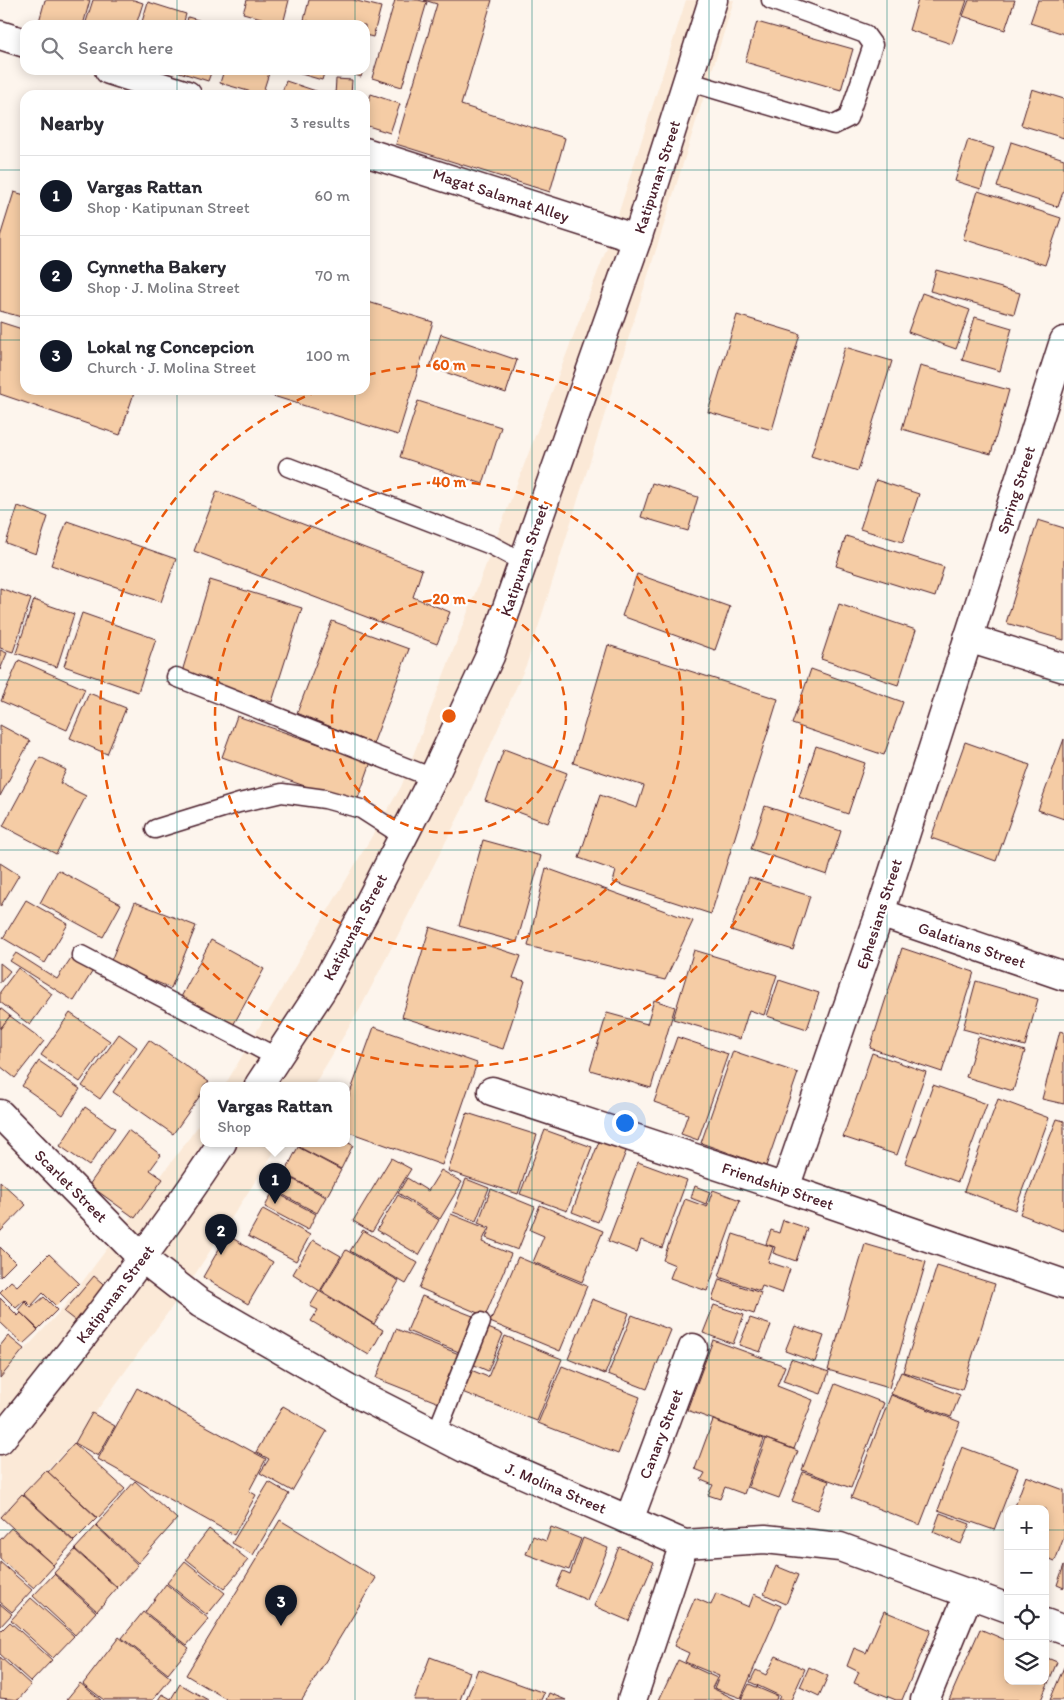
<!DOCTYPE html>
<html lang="en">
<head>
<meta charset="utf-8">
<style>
	body { margin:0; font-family:Itim,sans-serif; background:#f7f7f7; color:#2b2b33 }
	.controls { position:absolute; right:15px; bottom:15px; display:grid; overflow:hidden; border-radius:10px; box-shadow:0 2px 12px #0003 }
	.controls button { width:45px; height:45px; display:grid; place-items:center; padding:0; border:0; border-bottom:1px solid #e1e1e2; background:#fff; color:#2b2b33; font:25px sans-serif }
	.you { position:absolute; left:624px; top:1122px; width:18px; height:18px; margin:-12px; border:4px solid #fff; border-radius:50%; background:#1a73e8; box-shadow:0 0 0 8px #1a73e833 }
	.badge { display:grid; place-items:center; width:32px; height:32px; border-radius:50%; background:#111827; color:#fff; font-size:16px; font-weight:700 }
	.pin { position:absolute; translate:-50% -41px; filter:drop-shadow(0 1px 2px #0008) }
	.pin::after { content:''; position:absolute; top:26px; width:18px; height:15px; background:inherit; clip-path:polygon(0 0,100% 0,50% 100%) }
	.popup { position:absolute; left:200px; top:1082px; width:150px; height:65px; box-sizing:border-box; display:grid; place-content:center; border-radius:10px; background:#fff; filter:drop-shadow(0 1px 4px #0005); font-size:16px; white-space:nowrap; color:#7c7c81 }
	.popup b { font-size:19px; color:#2b2b33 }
	.popup::after { content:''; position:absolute; left:50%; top:100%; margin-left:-10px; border:10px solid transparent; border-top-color:#fff }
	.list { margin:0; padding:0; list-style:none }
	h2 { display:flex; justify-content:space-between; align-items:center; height:65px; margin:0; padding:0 20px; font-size:21px }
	h2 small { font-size:16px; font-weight:400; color:#7c7c81 }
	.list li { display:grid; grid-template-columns:32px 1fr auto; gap:15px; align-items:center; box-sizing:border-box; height:80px; padding:0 20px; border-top:1px solid #e1e1e2 }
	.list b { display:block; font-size:19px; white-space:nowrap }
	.list p { margin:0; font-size:16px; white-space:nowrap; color:#7c7c81 }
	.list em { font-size:16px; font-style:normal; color:#7c7c81 }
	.icon { flex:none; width:28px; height:28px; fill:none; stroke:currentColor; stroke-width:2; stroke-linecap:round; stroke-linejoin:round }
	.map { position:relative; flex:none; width:1064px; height:1700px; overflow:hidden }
	.search { position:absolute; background:#fff; box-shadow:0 2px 12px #0003; left:20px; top:20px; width:350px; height:55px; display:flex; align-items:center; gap:12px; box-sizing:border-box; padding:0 18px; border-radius:15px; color:#7c7c81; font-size:19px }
	.panel { position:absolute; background:#fff; box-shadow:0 2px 12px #0003; left:20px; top:90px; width:350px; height:305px; border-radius:15px }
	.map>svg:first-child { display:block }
	.built { fill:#fbe9d7 }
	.building { fill:#f5cca5; stroke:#4a1f2b }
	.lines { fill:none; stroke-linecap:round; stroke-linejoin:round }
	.lane-casing { stroke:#4a1f2b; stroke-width:21 }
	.street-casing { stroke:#4a1f2b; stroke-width:31 }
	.secondary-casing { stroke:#4a1f2b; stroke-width:31 }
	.lane { stroke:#fff; stroke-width:18 }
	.street { stroke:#fff; stroke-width:28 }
	.secondary { stroke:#fff; stroke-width:28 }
	.grid { fill:none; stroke:#0f766e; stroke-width:1; stroke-opacity:0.55 }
	.ring { fill:none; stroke:#e8590c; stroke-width:2.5; stroke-dasharray:9 6 }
	.labels { text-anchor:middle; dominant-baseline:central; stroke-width:4.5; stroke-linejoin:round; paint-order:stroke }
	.street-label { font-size:16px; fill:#4a1f2b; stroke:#fff }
	.centre { fill:#e8590c; stroke:#fff; stroke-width:2.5 }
	.ring-label { font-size:15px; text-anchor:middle; font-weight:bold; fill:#e8590c; stroke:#fff; stroke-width:4.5; stroke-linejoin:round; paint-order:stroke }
</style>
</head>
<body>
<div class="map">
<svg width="1064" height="1700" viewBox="0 0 1064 1700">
	<rect width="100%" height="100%" fill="#fdf5ed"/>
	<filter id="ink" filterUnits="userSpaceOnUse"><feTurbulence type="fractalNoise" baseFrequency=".02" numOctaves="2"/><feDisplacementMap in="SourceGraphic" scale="10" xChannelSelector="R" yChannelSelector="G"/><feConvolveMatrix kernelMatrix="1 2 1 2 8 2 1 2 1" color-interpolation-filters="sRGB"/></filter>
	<g filter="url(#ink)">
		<g class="built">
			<path d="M686 0H734L527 663 462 810 360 1009 314 1085H225L401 787 610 240Z"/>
			<path d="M204 1118V1143H280L190 1282 74 1442 0 1519V1377L63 1308Z"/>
		</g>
		<g class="building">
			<path d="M45 0H90L83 25H38Z"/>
			<path d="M93 0H134L143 3 136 25H85Z"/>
			<path d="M247 0H289L283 24 243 13Z"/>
			<path d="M309 0H353L381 7 373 37 365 35V25H323L304 20Z"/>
			<path d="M395 0H418L427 2 402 87 372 78Z"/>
			<path d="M424 0H492L461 105 565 138 550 192 396 144 437 4Z"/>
			<path d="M918 0H967L952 44 909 30Z"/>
			<path d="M969 0H1015L1005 30 963 16Z"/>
			<path d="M1038 0H1064V34L1030 23Z"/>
			<path d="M148 2 186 14 183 25H141Z"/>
			<path d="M188 17 215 25H186Z"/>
			<path d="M757 22 853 49 841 90 745 62Z"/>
			<path d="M173 70H212L208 81Z"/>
			<path d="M224 70H270L262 95 220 83Z"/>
			<path d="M287 70H325L322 80Z"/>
			<path d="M339 70H363L361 77Z"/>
			<path d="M336 79 352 80 351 95H335Z"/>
			<path d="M286 81 319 92V95H281Z"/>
			<path d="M1032 89 1064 99V138L1021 125Z"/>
			<path d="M371 94 400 104 390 133 365 125V114Z"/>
			<path d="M968 140 994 148 981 189 955 181Z"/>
			<path d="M1011 142 1064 159V189L1058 207 997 187Z"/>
			<path d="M978 191 1061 218 1045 265 963 239Z"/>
			<path d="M14 192 25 195V318L0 311V237Z"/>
			<path d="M936 270 1020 293 1014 314 930 291Z"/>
			<path d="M922 293 970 310 956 349 908 332Z"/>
			<path d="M365 301 433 322 398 435 254 390H365Z"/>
			<path d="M737 315 800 334 772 430 708 412Z"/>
			<path d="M975 317 1012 328 1000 371 962 360Z"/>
			<path d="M0 322 25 330V390H135L120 435 0 394Z"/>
			<path d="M441 334 517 360 506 393 430 367Z"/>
			<path d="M845 347 892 361 858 471 811 456Z"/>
			<path d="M920 366 1009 390 991 454 902 429Z"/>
			<path d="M418 401 501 427 483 484 400 457Z"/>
			<path d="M876 480 919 494 903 542 860 529Z"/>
			<path d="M652 483 698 497 688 531 641 517Z"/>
			<path d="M217 491 422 570 413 597 450 612 437 644 194 551Z"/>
			<path d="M18 506 48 517 36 554 6 543Z"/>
			<path d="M1038 520 1064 528V640L1006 623Z"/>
			<path d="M67 521 176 559 161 602 51 565Z"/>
			<path d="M846 536 944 567 935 597 836 566Z"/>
			<path d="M637 574 730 607 715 650 622 616Z"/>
			<path d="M210 580 302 608 272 702 181 675Z"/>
			<path d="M0 588 31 599 13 652 0 648Z"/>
			<path d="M34 600 74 614 57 667 16 653Z"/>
			<path d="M839 604 916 630 898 685 821 659Z"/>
			<path d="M82 613 156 639 138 692 64 666Z"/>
			<path d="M332 621 409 649 373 744 297 713Z"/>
			<path d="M608 645 778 699 711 914 613 882 616 871 579 858 600 795 637 808 644 786 573 763Z"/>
			<path d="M0 650 7 653 0 670Z"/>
			<path d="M19 660 85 689 67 730 1 701Z"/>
			<path d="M811 669 903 702 884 755 792 724Z"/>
			<path d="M89 693 126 708 107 754 70 738Z"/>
			<path d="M237 716 371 762 356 804 222 757Z"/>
			<path d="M0 725 30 741 0 796Z"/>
			<path d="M1064 739V819L1038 810Z"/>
			<path d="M965 742 1030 765 996 861 931 838Z"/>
			<path d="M816 746 865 763 848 814 799 797Z"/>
			<path d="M504 749 567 773 548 823 485 800Z"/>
			<path d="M40 757 66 770 60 783 86 796 56 854 3 826Z"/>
			<path d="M765 806 841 831 827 875 751 849Z"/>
			<path d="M483 840 541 856 517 942 459 926Z"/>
			<path d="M0 863 19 875 0 907Z"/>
			<path d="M546 868 693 921 665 980 528 946Z"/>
			<path d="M58 870 121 904 103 937 40 903Z"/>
			<path d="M749 877 810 896 793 950 731 930Z"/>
			<path d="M26 900 68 924 45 963 3 938Z"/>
			<path d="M135 902 196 926 171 988 110 963Z"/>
			<path d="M430 927 521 956 513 978 525 981 503 1049 402 1017Z"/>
			<path d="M211 940 264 969 231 1029 179 1001Z"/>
			<path d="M902 948 974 972 942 1072 870 1048Z"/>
			<path d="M694 950 777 975 764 1015 749 1010 740 1039 673 1019Z"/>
			<path d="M16 953 57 979 73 955 94 969 74 1001 10 961Z"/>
			<path d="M0 963 10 971 0 983Z"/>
			<path d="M18 968 52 994 30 1025 0 1002V992Z"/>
			<path d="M779 980 819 993 807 1029 767 1016Z"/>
			<path d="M976 981 1038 999 1025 1046 963 1029Z"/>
			<path d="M654 1000 675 1007 651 1088 590 1070 607 1013 647 1024Z"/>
			<path d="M0 1008 10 1016 0 1029Z"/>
			<path d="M70 1013 110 1041 80 1082 41 1055Z"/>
			<path d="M10 1016 44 1041 15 1078 0 1066V1029Z"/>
			<path d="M374 1027 477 1063 442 1165 346 1131V1104Z"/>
			<path d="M1060 1031 1064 1032V1104L1042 1099Z"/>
			<path d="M119 1034 137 1047 100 1099 82 1086Z"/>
			<path d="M677 1037 728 1054 698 1140 681 1134 688 1114 654 1102Z"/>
			<path d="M978 1037 1025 1051 1013 1091 966 1077Z"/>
			<path d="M149 1040 209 1082 204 1085V1090L173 1134 113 1092Z"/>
			<path d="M733 1051 798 1073 766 1166 701 1143Z"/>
			<path d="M872 1053 926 1072 897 1155 843 1137Z"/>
			<path d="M39 1061 80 1089 63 1115 22 1086Z"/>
			<path d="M933 1085 987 1104 958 1182 905 1163Z"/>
			<path d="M998 1099 1049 1118 1015 1210 964 1191Z"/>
			<path d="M85 1107 115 1128 89 1166 60 1146Z"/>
			<path d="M467 1113 537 1135 518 1194 448 1171Z"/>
			<path d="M1057 1119 1064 1121V1231L1020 1214Z"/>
			<path d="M128 1130 161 1155 150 1170 163 1179 135 1218 89 1185Z"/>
			<path d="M545 1130 592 1147 567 1211 520 1194Z"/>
			<path d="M600 1139 627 1149 598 1222 572 1212Z"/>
			<path d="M346 1142 353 1145 341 1169 299 1147 301 1143Z"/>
			<path d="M298 1147 341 1170 327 1196 284 1174Z"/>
			<path d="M391 1158 411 1169 372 1232 353 1221Z"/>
			<path d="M638 1162 687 1180 662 1248 641 1240 637 1252 608 1241Z"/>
			<path d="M441 1170 462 1182 440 1219 398 1193 407 1178 428 1191Z"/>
			<path d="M283 1174 326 1197 317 1213 274 1190Z"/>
			<path d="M466 1179 489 1188 476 1221 453 1212Z"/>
			<path d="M0 1181 26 1205 0 1232Z"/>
			<path d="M695 1186 710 1192 706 1204 691 1198Z"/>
			<path d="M491 1189 535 1207 518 1250 486 1238 490 1228 478 1223Z"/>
			<path d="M713 1190 740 1200 707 1291 670 1278 675 1265 663 1260 685 1199 707 1207Z"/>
			<path d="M273 1191 316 1214 308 1230 265 1207Z"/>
			<path d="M398 1195 439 1220 419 1255 377 1230Z"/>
			<path d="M540 1205 603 1231 582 1282 533 1262 544 1236 530 1230Z"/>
			<path d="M263 1209 310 1235 296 1261 248 1236Z"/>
			<path d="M451 1214 488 1229 482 1242 511 1254 485 1316 419 1288Z"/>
			<path d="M783 1220 807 1228 796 1261 773 1253 775 1247 766 1244 771 1230 779 1233Z"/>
			<path d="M363 1230 418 1263 406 1284 350 1251Z"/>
			<path d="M733 1234 773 1247 768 1262 790 1269 782 1293 762 1286 760 1291 719 1277Z"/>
			<path d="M227 1235 273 1262 248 1304 203 1277Z"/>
			<path d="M313 1240 341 1256 320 1291 293 1274Z"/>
			<path d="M865 1244 926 1262 889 1388 828 1370Z"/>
			<path d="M0 1247 15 1262 0 1277Z"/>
			<path d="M346 1250 399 1281 374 1324 321 1291Z"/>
			<path d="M49 1254 79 1283 56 1306 43 1293 31 1306 25 1300 16 1308 0 1292 11 1281 17 1286Z"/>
			<path d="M518 1257 587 1286 560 1351 490 1322Z"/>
			<path d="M937 1266 995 1284 962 1390 903 1372Z"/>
			<path d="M94 1276 108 1288 78 1323 64 1312Z"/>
			<path d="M719 1279 761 1293 754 1314 712 1300Z"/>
			<path d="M319 1291 383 1330 369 1355 311 1321 318 1310 310 1306Z"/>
			<path d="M422 1296 478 1318 464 1354 407 1331Z"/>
			<path d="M44 1297 57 1310 38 1329 18 1310 25 1302 31 1308Z"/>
			<path d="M0 1298 18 1316 21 1313 38 1330 23 1344 0 1322Z"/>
			<path d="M592 1299 629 1313 605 1374 568 1359Z"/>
			<path d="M714 1305 744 1315 733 1344 703 1333Z"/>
			<path d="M632 1315 671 1330 647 1389 608 1374Z"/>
			<path d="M750 1318 771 1325 760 1352 739 1345Z"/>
			<path d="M483 1326 503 1334 488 1371 468 1362Z"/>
			<path d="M795 1326 824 1336 815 1362 785 1351Z"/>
			<path d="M396 1329 464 1356 444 1405 376 1378Z"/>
			<path d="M8 1336 24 1349 0 1378V1346Z"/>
			<path d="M505 1336 562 1359 537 1421 462 1392 471 1370 488 1377Z"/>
			<path d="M713 1340 785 1366 777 1386 813 1400 794 1449 687 1410Z"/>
			<path d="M791 1359 829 1372 821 1394 783 1381Z"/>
			<path d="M562 1366 640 1397 618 1454 538 1423Z"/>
			<path d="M901 1372 960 1395 951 1417 891 1394Z"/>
			<path d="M835 1384 884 1403 851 1488 802 1470Z"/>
			<path d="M137 1388 266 1459 249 1491 256 1495 234 1535 98 1459Z"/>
			<path d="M891 1395 960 1422 920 1525 851 1498Z"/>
			<path d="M283 1406 327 1431 292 1491 260 1473 269 1459 256 1452Z"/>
			<path d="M92 1413 115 1426 98 1456 75 1443Z"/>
			<path d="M713 1420 764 1439 744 1494 725 1487 720 1499 708 1495 713 1485 701 1480 705 1473 695 1469Z"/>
			<path d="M766 1439 798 1451 779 1498 748 1487Z"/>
			<path d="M74 1443 125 1489 98 1518 48 1472Z"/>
			<path d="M962 1447 1018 1468 994 1530 938 1510Z"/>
			<path d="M46 1470 97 1518 74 1541 23 1494Z"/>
			<path d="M803 1472 829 1481 818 1510 792 1501Z"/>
			<path d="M1026 1476 1064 1490V1537L1055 1561 1045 1557V1509H1014Z"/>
			<path d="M135 1481 177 1519 138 1563 96 1525Z"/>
			<path d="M269 1482 289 1494 253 1555 232 1543Z"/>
			<path d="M22 1494 74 1542 53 1565 1 1517Z"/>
			<path d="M940 1513 970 1524 961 1544 933 1532Z"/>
			<path d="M280 1520 376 1578 302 1700H228L186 1675Z"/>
			<path d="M96 1526 138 1565 117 1587 75 1549Z"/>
			<path d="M551 1527 581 1539 569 1570 526 1554 533 1536 546 1541Z"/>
			<path d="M11 1528 54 1566 34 1588 0 1559V1540Z"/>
			<path d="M209 1529 248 1560 224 1589 186 1559Z"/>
			<path d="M583 1538 608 1548 587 1600 556 1587 563 1571 570 1574Z"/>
			<path d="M619 1547 654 1562 629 1621 594 1606Z"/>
			<path d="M75 1550 117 1588 97 1611 54 1573Z"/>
			<path d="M185 1561 225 1593 207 1615 167 1583Z"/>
			<path d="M0 1562 32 1590 12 1612 0 1602Z"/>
			<path d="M1064 1565V1588L1057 1585Z"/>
			<path d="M776 1566 798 1575 786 1604 764 1594Z"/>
			<path d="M54 1574 96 1612 75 1635 33 1596Z"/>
			<path d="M166 1584 209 1619 187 1645 145 1612Z"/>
			<path d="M716 1593 749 1607 754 1594 781 1606 741 1698 714 1688 719 1676 685 1662 689 1653 674 1646 695 1598 711 1605Z"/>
			<path d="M31 1598 74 1636 53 1658 11 1620Z"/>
			<path d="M0 1604 12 1614 0 1627Z"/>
			<path d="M884 1611 931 1630 902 1700H896L854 1683 859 1672 847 1666 854 1648 866 1653Z"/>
			<path d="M143 1612 189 1648 168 1674 122 1638Z"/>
			<path d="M10 1622 52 1660 31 1682 0 1654V1632Z"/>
			<path d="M980 1629 1008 1641V1681H1045V1657L1057 1662 1041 1700H949Z"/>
			<path d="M119 1637 171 1678 153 1700H104L83 1684Z"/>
			<path d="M776 1656 805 1669 791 1700H778L780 1696 750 1682 756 1670 766 1675Z"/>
			<path d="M0 1657 31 1685 18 1700 0 1698Z"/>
			<path d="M430 1657 470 1672 460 1700H414Z"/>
			<path d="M678 1660 717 1678 712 1688 737 1700H659Z"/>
			<path d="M809 1667 828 1676 819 1696 800 1687Z"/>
			<path d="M1064 1667V1700H1050Z"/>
			<path d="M478 1669 544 1693 541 1700H466Z"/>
			<path d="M80 1683 101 1700H66Z"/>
			<path d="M180 1684 208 1700H158L162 1694 171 1699Z"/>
			<path d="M749 1684 777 1696 776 1700H741Z"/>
			<path d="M549 1693 566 1700H546Z"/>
		</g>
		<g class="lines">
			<g class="lane-casing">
				<g id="lane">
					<path d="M687 81 834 125 848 118 873 45 865 34 771 0"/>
					<path d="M288 467 491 545 523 562"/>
					<path d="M176 677 433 778"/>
					<path d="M155 829 239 803 282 793 325 799 361 809 403 836"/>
					<path d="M81 955 276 1057"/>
					<path d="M436 1434 481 1322"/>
				</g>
			</g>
			<g class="street-casing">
				<g id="street">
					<path d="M0 35 25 43"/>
					<path d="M109 70 187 95"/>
					<path d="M365 152 637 239"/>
					<path d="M968 638 1064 668"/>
					<path d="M880 913 1064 976"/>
					<path d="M492 1091 785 1188 1064 1284"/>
					<path d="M0 1114 142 1258"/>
					<path d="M785 1188 880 913 1064 341"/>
					<path d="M629 1520 693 1348"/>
					<path d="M632 1700 684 1544"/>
					<path d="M925 1700 969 1593"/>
				</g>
			</g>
			<g class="secondary-casing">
				<g id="secondary">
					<path d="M259 1085 321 991 364 913 433 778 490 656 637 239 713 0"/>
					<path d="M142 1258 200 1303 360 1395 466 1449 684 1544 765 1539 840 1547 1008 1608"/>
					<path d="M0 1440C79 1344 154 1246 222 1143"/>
					<path d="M1045 1623 1064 1630"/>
				</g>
			</g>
			<use href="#lane" class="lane"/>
			<use href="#street" class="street"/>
			<use href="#secondary" class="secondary"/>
		</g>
	</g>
	<path class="grid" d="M177 0V25M355 0V25M532 0V1700M709 0V1700M887 0V1700M177 70V95M355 70V95M0 170H25M365 170H1064M0 340H25M365 340H1064M177 390V1700M355 390V1700M0 510H1064M0 680H1064M0 850H1064M0 1020H1064M0 1190H1064M0 1360H1064M0 1530H1008M1045 1530H1064"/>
	<g class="ring">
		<circle cx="449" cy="716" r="117"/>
		<circle cx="449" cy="716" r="234"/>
		<path d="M367 375A351 351 0 1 1 318 391"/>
	</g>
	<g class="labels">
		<g class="street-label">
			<text transform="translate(657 177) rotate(-72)">Katipunan Street</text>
			<text transform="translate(501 195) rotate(18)">Magat Salamat Alley</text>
			<text transform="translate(1016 490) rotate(-72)">Spring Street</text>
			<text transform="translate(524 560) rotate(-71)">Katipunan Street</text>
			<text transform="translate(879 914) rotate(-72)">Ephesians Street</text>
			<text transform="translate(355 927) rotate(-62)">Katipunan Street</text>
			<text transform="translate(972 945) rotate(19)">Galatians Street</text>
			<text transform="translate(71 1186) rotate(45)">Scarlet Street</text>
			<text transform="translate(778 1186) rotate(19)">Friendship Street</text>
			<text transform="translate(115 1294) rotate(-53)">Katipunan Street</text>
			<text transform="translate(661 1434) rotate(-69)">Canary Street</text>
			<text transform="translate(556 1488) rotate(23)">J. Molina Street</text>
		</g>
	</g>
	<circle cx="449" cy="716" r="8" class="centre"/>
	<g class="ring-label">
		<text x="449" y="370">60 m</text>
		<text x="449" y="487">40 m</text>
		<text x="449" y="604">20 m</text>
	</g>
</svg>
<div class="controls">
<button>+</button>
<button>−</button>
<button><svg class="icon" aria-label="locate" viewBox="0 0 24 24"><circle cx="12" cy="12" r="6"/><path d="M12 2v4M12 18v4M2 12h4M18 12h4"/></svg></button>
<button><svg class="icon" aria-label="layers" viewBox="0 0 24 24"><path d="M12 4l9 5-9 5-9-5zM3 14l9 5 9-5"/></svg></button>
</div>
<div class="you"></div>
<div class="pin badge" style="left:275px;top:1204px">1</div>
<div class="popup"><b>Vargas Rattan</b>Shop</div>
<div class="pin badge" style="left:221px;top:1255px">2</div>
<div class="pin badge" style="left:281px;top:1626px">3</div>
<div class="search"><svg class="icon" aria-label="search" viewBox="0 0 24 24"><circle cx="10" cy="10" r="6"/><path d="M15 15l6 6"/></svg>Search here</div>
<section class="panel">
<h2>Nearby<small>3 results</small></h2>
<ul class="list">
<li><span class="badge">1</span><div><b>Vargas Rattan</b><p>Shop · Katipunan Street</p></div><em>60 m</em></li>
<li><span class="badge">2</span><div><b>Cynnetha Bakery</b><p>Shop · J. Molina Street</p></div><em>70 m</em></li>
<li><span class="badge">3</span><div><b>Lokal ng Concepcion</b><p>Church · J. Molina Street</p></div><em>100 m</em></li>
</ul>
</section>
</div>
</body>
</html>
